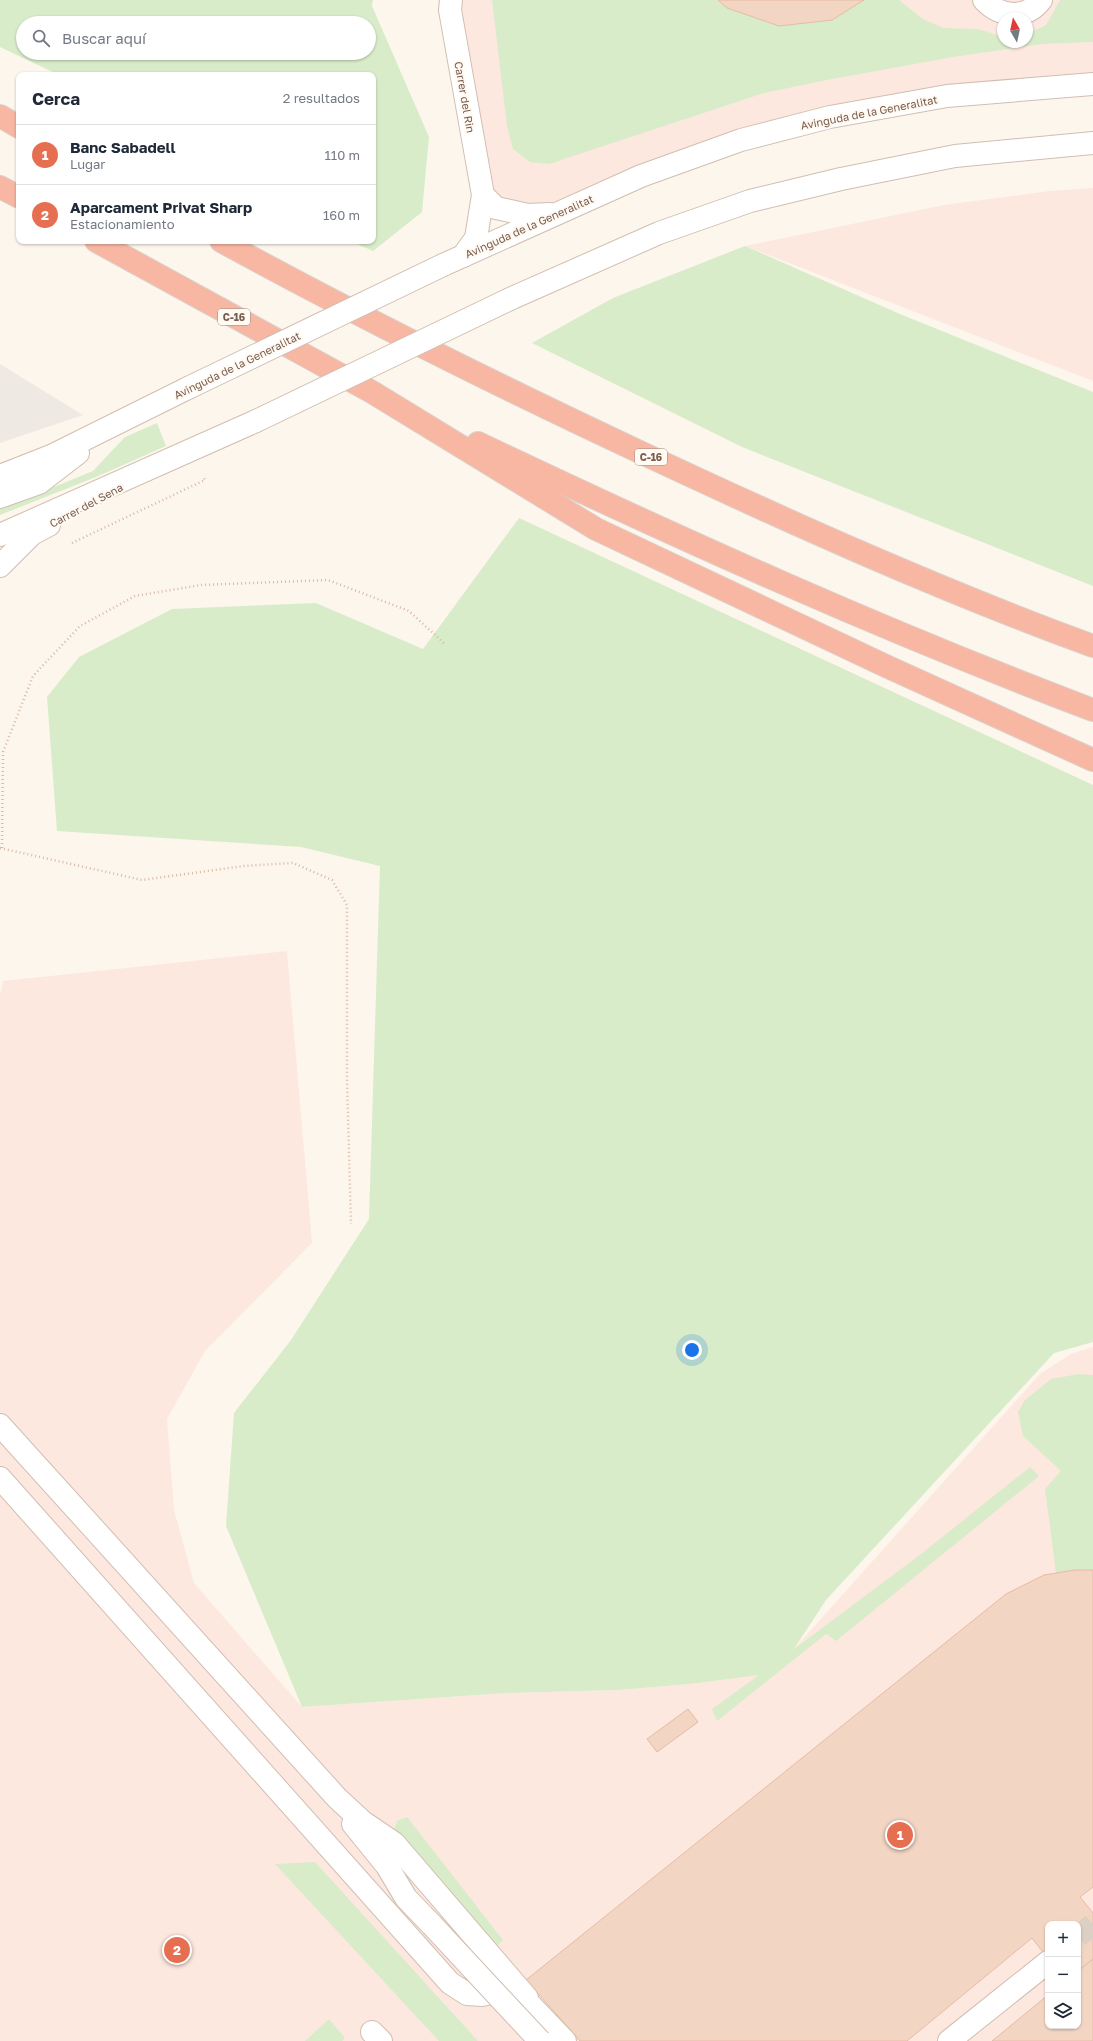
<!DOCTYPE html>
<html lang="es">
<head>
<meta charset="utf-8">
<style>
	body { margin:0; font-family:"Golos Text",sans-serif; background:#f6f6f7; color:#1f2937 }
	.controls { position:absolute; right:12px; bottom:12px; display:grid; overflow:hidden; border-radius:8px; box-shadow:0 1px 3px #0004 }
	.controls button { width:36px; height:36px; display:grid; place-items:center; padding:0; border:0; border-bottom:1px solid #e0e1e3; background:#fff; color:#1f2937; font:20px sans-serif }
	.compass { position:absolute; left:997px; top:12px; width:36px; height:36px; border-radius:50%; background:#fff; box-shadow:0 1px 3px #0004; rotate:351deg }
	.you { position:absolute; left:692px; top:1350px; width:14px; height:14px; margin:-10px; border:3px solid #fff; border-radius:50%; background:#1a73e8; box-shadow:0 0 0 6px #1a73e833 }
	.badge { display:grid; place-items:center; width:26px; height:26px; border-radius:50%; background:#e76f51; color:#fff; font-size:13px; font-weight:700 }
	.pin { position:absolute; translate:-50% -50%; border:2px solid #fff; box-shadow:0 1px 4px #0006 }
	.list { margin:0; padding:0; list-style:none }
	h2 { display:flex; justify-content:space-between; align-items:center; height:52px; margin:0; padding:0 16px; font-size:17px }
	h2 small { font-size:13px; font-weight:400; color:#747a83 }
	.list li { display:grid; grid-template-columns:26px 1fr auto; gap:12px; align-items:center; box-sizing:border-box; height:60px; padding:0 16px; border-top:1px solid #e0e1e3 }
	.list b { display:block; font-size:15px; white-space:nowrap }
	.list p { margin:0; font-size:13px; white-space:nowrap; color:#747a83 }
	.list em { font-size:13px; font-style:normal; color:#747a83 }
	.icon { flex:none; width:22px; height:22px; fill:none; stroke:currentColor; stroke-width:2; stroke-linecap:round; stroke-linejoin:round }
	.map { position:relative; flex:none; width:1093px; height:2041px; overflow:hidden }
	.search { position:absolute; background:#fff; box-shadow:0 1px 3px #0004; left:16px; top:16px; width:360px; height:44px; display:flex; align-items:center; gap:10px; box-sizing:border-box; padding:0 14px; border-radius:22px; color:#747a83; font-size:15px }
	.panel { position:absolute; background:#fff; box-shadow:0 1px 3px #0004; left:16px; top:72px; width:360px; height:172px; border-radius:8px }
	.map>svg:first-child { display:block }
	.commercial { fill:#fde8e0; fill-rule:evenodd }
	.industrial { fill:#efe9e4 }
	.green { fill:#d8ecc9; fill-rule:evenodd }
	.building { fill:#f3d5c3; stroke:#e6bba3 }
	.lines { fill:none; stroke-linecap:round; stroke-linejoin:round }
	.minor-tunnel { stroke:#dcd0c4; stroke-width:22; stroke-dasharray:22 11; stroke-linecap:butt }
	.minor-casing { stroke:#d1beb0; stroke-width:24 }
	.highway-casing { stroke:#dad1cd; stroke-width:24 }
	.path { stroke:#d9b8a5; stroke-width:2.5; stroke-dasharray:1 3; stroke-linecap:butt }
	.minor { stroke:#fff; stroke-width:22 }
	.highway { stroke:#f7b7a3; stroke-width:22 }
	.minor-bridge-casing { stroke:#d1beb0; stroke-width:24; stroke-linecap:butt }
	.minor-bridge { stroke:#fff; stroke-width:22 }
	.labels { text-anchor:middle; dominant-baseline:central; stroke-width:4; stroke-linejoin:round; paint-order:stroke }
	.shield { fill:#fffaf3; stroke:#a28b7f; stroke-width:1 }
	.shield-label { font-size:10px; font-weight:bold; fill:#7a5c4d }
	.street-label { font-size:11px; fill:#7a5c4d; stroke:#fffaf3 }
</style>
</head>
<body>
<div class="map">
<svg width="1093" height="2041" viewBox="0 0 1093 2041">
	<rect width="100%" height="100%" fill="#fdf6ec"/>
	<g class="commercial">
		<path d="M451 0H1093V84L830 117 557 214 496 208ZM1003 18H1027V42H1003Z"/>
		<path d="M1093 188V381L745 246 944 205 1049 191Z"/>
		<path d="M287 951 312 1243 205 1351 167 1419 174 1510 194 1583 302 1707 507 1693 619 1690 690 1684 760 1674 793 1650 1040 1374 1071 1354 1093 1347V2041H0V995L3 981ZM1048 1924H1078V2026H1048Z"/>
	</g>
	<path class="industrial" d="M0 364 83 415 0 443Z"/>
	<g class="green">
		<path d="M0 0H373L372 6 429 137 422 212 373 251 350 241H373V75H59L0 47ZM23 23H369V53H23Z"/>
		<path d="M492 0H718L727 8 779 26 832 20 864 0H899L923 19 943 28 978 29 1003 37V42H1027V34L1046 25 1060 0H1093V42L1042 44 953 57 827 80 764 93 549 164 530 162 513 149 507 126Z"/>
		<path d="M745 246 900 314 1093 392V586L742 447 532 343 613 298Z"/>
		<path d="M157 423 166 446 96 477 0 515V509L93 471 125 437Z"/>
		<path d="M519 518 1093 785V1342L1054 1353 826 1600 794 1649 921 1554 1030 1467 1039 1476 836 1641 826 1634 717 1721 712 1709 759 1675 690 1684 619 1690 507 1693 302 1707 226 1526 234 1413 291 1340 369 1219 380 866 301 847 57 831 47 697 79 657 172 609 316 603 423 649Z"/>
		<path d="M1079 1374 1093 1375V1570L1056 1573 1045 1489 1061 1471 1023 1436 1018 1412 1025 1400 1051 1379Z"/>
		<path d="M407 1817 503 1940 495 1948 394 1830 397 1821Z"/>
		<path d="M315 1862 478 2041H439L275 1864Z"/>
		<path d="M329 2019 345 2038 342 2041H305Z"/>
	</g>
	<g class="building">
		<path d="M718 0H864L832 20 779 26 727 8Z"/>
		<path d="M1075 1570H1093V1887L1080 1897 1093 1913V1959L1078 1971V1924H1048V1959L1032 1938 907 2041H580L526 1980 1006 1594 1044 1575Z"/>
		<path d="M688 1709 698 1722 657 1752 647 1739Z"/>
		<path d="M1093 1959V2041H992L1048 1995V2026H1078V1971Z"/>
	</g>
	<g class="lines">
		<path class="minor-tunnel" d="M1078 1937 1093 1924"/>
		<g class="minor-casing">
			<g id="minor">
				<path d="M451 0 450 10 483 195 476 238 463 256"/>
				<path d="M984 0C1000 17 1026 20 1041 0"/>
				<path d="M483 195 496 208 528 215 550 214"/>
				<path d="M443 265 641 176 741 140 830 117 947 96 1093 84"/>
				<path d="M510 299 659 233 750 201 841 179 955 156 1093 143"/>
				<path d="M0 476 51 456 188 388"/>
				<path d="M0 497 39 483 78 453"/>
				<path d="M0 535 256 421"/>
				<path d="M0 566 32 534 49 525"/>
				<path d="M0 1425 337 1798 363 1822 394 1843 527 1998"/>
				<path d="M0 1478 450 1983 467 1994 482 1995 506 1990 519 1993 565 2041"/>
				<path d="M353 1824 387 1866 406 1898 432 1925"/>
				<path d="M372 2032 381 2041"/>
				<path d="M949 2041 1048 1962"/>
			</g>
		</g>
		<g class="highway-casing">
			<g id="highway">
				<path d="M0 116 19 127"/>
				<path d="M0 187 19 197"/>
				<path d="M96 241 372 392 596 529 888 667 1093 760"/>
				<path d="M221 241C360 317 501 387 644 454 791 523 940 590 1093 646"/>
				<path d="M478 443C680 539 884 631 1093 710"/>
			</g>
		</g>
		<g class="path">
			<path d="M72 543 205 480 203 476"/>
			<path d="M0 848 142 880 244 866 293 863 332 880 347 905V1080L351 1224"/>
			<path d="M2 848 3 752 33 676 80 626 135 596 201 585 328 580 409 611 446 645"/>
		</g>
		<use href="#minor" class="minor"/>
		<use href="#highway" class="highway"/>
		<g class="minor-bridge-casing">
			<g id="minor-bridge">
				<path d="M188 388 443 265"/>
				<path d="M256 421 510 299"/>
				<path d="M432 1925 540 2041"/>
			</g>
		</g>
		<use href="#minor-bridge" class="minor-bridge"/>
	</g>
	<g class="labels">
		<g class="shield">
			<rect x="218" y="309" width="32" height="16" rx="3"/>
			<rect x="635" y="449" width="32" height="16" rx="3"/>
		</g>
		<g class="shield-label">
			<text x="234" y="317">C-16</text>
			<text x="651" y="457">C-16</text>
		</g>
		<g class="street-label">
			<text transform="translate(465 97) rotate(80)">Carrer del Rin</text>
			<text transform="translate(869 112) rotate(-11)">Avinguda de la Generalitat</text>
			<text transform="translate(529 226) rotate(-24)">Avinguda de la Generalitat</text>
			<text transform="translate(237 365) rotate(-26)">Avinguda de la Generalitat</text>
			<text transform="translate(86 505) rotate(-28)">Carrer del Sena</text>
		</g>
	</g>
</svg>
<div class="controls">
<button>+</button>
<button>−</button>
<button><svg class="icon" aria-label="layers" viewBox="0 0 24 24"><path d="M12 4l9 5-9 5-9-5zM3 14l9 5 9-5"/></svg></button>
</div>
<svg class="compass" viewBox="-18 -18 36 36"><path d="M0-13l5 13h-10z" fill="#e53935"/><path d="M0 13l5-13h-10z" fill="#747a83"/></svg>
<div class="you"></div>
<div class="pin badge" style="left:900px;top:1835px">1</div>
<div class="pin badge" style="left:177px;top:1950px">2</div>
<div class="search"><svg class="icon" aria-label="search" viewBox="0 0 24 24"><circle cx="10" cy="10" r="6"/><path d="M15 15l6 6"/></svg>Buscar aquí</div>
<section class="panel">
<h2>Cerca<small>2 resultados</small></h2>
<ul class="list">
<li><span class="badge">1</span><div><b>Banc Sabadell</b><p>Lugar</p></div><em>110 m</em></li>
<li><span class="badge">2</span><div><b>Aparcament Privat Sharp</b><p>Estacionamiento</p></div><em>160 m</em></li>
</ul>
</section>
</div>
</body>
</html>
